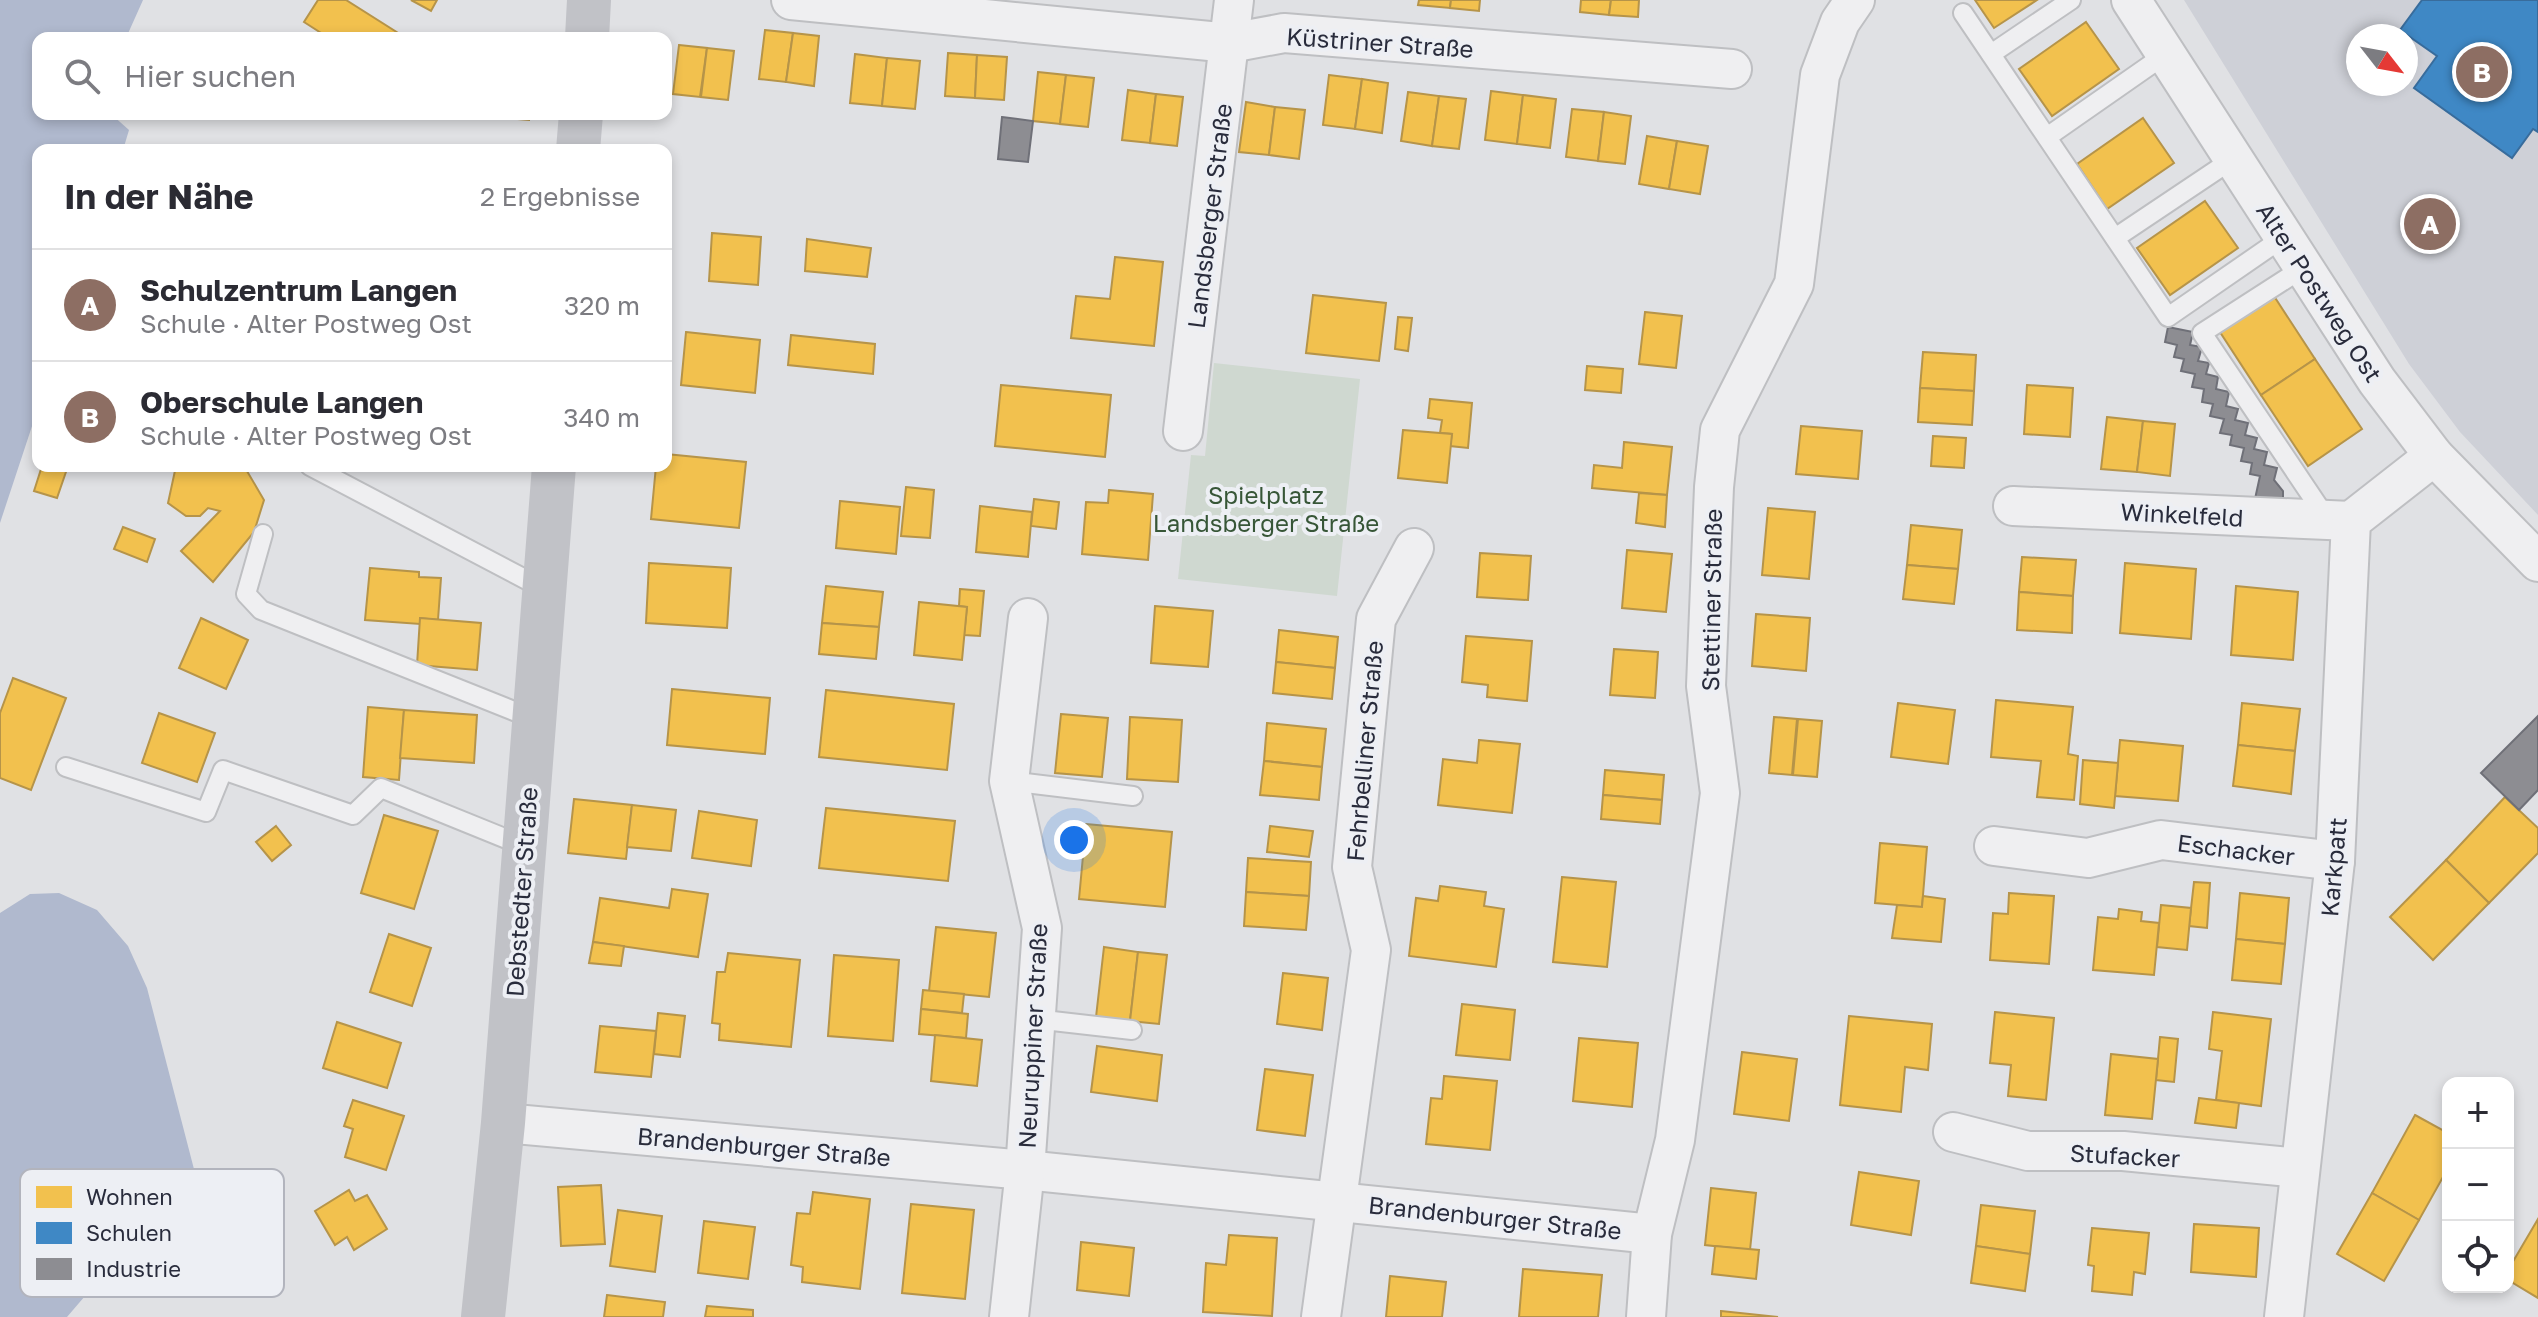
<!DOCTYPE html>
<html lang="de">
<head>
<meta charset="utf-8">
<style>
	body { margin:0; font-family:"Golos Text",sans-serif; background:#f7f7f7; color:#2b2b33 }
	.controls { position:absolute; right:24px; bottom:24px; display:grid; overflow:hidden; border-radius:16px; box-shadow:0 4px 12px #0003 }
	.controls button { width:72px; height:72px; display:grid; place-items:center; padding:0; border:0; border-bottom:2px solid #e1e1e2; background:#fff; color:#2b2b33; font:40px sans-serif }
	.compass { position:absolute; left:2346px; top:24px; width:72px; height:72px; border-radius:50%; background:#fff; box-shadow:0 4px 12px #0003; rotate:121deg }
	.you { position:absolute; left:1074px; top:840px; width:28px; height:28px; margin:-20px; border:6px solid #fff; border-radius:50%; background:#1a73e8; box-shadow:0 0 0 12px #1a73e833 }
	.badge { display:grid; place-items:center; width:52px; height:52px; border-radius:50%; background:#696b77; color:#fff; font-size:26px; font-weight:700 }
	.pin { position:absolute; translate:-50% -50%; border:4px solid #fff; box-shadow:0 2px 8px #0006 }
	.list { margin:0; padding:0; list-style:none }
	h2 { display:flex; justify-content:space-between; align-items:center; height:104px; margin:0; padding:0 32px; font-size:34px }
	h2 small { font-size:26px; font-weight:400; color:#7c7c81 }
	.list li { display:grid; grid-template-columns:52px 1fr auto; gap:24px; align-items:center; box-sizing:border-box; height:112px; padding:0 32px; border-top:2px solid #e1e1e2 }
	.list b { display:block; font-size:30px; white-space:nowrap }
	.list p { margin:0; font-size:26px; white-space:nowrap; color:#7c7c81 }
	.list em { font-size:26px; font-style:normal; color:#7c7c81 }
	.icon { flex:none; width:44px; height:44px; fill:none; stroke:currentColor; stroke-width:2; stroke-linecap:round; stroke-linejoin:round }
	.map { position:relative; flex:none; width:2538px; height:1317px; overflow:hidden }
	.search { position:absolute; background:#fff; box-shadow:0 4px 12px #0003; left:32px; top:32px; width:640px; height:88px; display:flex; align-items:center; gap:20px; box-sizing:border-box; padding:0 28px; border-radius:16px; color:#7c7c81; font-size:30px }
	.panel { position:absolute; background:#fff; box-shadow:0 4px 12px #0003; left:32px; top:144px; width:640px; height:328px; border-radius:16px }
	.map>svg:first-child { display:block }
	.built { fill:#ced0d7; fill-rule:evenodd }
	.green { fill:#cfd8d0 }
	.water { fill:#b0b9ce }
	.homes { fill:#f2c14e; stroke:#b69449; stroke-width:2 }
	.schools { fill:#3f88c5; stroke:#386c9c; stroke-width:2 }
	.industry { fill:#8d8d92; stroke:#6f7078; stroke-width:2 }
	.lines { fill:none; stroke-linecap:round; stroke-linejoin:round }
	.lane-casing { stroke:#bebfc2; stroke-width:22 }
	.street-casing { stroke:#bebfc2; stroke-width:42 }
	.lane { stroke:#efeff1; stroke-width:18 }
	.street { stroke:#efeff1; stroke-width:38 }
	.secondary { stroke:#c1c2c7; stroke-width:44 }
	.labels { text-anchor:middle; dominant-baseline:central; stroke-width:8; stroke-linejoin:round; paint-order:stroke }
	.street-label { font-size:24px; fill:#292c3c; stroke:#edeff4 }
	.park-label { font-size:24px; fill:#375637; stroke:#edeff4 }
	.key { fill:#edeff4; stroke:#b2b4bd; stroke-width:2 }
	.key-label { font-size:22px; fill:#292c3c }
</style>
</head>
<body>
<div class="map">
<svg width="2538" height="1317" viewBox="0 0 2538 1317">
	<rect width="100%" height="100%" fill="#e0e1e4"/>
	<path class="built" d="M2184 0H2538V515L2460 432 2409 364ZM2358 36H2406V84H2358Z"/>
	<path class="green" d="M1214 363 1360 379 1337 596 1178 579 1191 455 1205 456Z"/>
	<g class="water">
		<path d="M0 0H143L126 38H38V114H111L129 130 123 150H38V408L0 523Z"/>
		<path d="M59 893 97 910 128 946 147 988 195 1173 181 1223 152 1253 115 1261 67 1317H0V913L30 894Z"/>
	</g>
	<g class="homes">
		<path d="M318 0H346L406 38H329L304 22Z"/>
		<path d="M411 0H437L431 11Z"/>
		<path d="M1419 0H1451L1450 8 1418 5Z"/>
		<path d="M1451 0H1480L1479 11 1450 8Z"/>
		<path d="M1581 0H1611L1609 15 1580 12Z"/>
		<path d="M1611 0H1639L1638 17 1609 15Z"/>
		<path d="M1975 0H2037L1994 28Z"/>
		<path d="M2086 22 2119 69 2052 116 2019 69Z"/>
		<path d="M765 30 793 33 786 82 759 79Z"/>
		<path d="M793 33 819 36 814 86 786 82Z"/>
		<path d="M679 45 707 48 700 97 673 94Z"/>
		<path d="M707 48 734 51 728 100 701 97Z"/>
		<path d="M948 53 977 55 975 98 945 96Z"/>
		<path d="M855 54 887 58 882 106 850 103Z"/>
		<path d="M977 55 1007 57 1004 100 975 98Z"/>
		<path d="M887 58 920 61 915 109 882 106Z"/>
		<path d="M1038 72 1066 75 1060 124 1033 121Z"/>
		<path d="M1066 75 1094 78 1088 127 1060 124Z"/>
		<path d="M1329 75 1362 79 1355 129 1323 125Z"/>
		<path d="M1362 79 1388 83 1382 133 1355 129Z"/>
		<path d="M1128 90 1156 94 1150 143 1122 140Z"/>
		<path d="M1491 91 1523 95 1517 144 1485 140Z"/>
		<path d="M1408 92 1439 96 1432 146 1401 141Z"/>
		<path d="M1156 94 1183 97 1177 146 1150 143Z"/>
		<path d="M1523 95 1556 99 1550 148 1517 144Z"/>
		<path d="M1439 96 1466 99 1459 149 1432 146Z"/>
		<path d="M1246 102 1275 107 1269 155 1239 152Z"/>
		<path d="M1275 107 1305 110 1299 159 1269 155Z"/>
		<path d="M1572 109 1604 112 1598 161 1566 157Z"/>
		<path d="M1604 112 1631 116 1625 164 1598 161Z"/>
		<path d="M452 114H529V120Z"/>
		<path d="M2143 118 2174 163 2107 209 2077 164Z"/>
		<path d="M1647 136 1677 141 1669 189 1639 184Z"/>
		<path d="M1677 141 1708 146 1700 194 1669 189Z"/>
		<path d="M2205 201 2238 248 2170 295 2137 248Z"/>
		<path d="M712 233 761 237 758 285 709 281Z"/>
		<path d="M807 239 871 248 867 277 805 271Z"/>
		<path d="M1115 257 1163 262 1154 346 1071 338 1076 296 1110 299Z"/>
		<path d="M2272 293 2315 359 2261 395 2218 329Z"/>
		<path d="M1313 295 1386 303 1379 361 1306 353Z"/>
		<path d="M1645 312 1682 316 1676 368 1639 364Z"/>
		<path d="M1398 317 1412 318 1408 351 1395 349Z"/>
		<path d="M686 332 760 340 755 393 681 385Z"/>
		<path d="M791 335 875 344 873 374 788 365Z"/>
		<path d="M1923 352 1976 355 1974 391 1920 388Z"/>
		<path d="M2315 359 2362 429 2308 466 2261 395Z"/>
		<path d="M1587 366 1623 369 1621 393 1585 390Z"/>
		<path d="M1001 385 1111 395 1105 457 995 446Z"/>
		<path d="M2027 385 2073 388 2070 437 2024 434Z"/>
		<path d="M1920 388 1974 391 1972 425 1918 422Z"/>
		<path d="M1430 399 1472 403 1468 448 1450 446 1452 434 1440 433 1442 420 1428 418Z"/>
		<path d="M2107 417 2143 421 2137 472 2101 469Z"/>
		<path d="M2143 421 2175 424 2170 476 2137 472Z"/>
		<path d="M1801 426 1862 431 1858 479 1796 474Z"/>
		<path d="M1403 430 1452 434 1447 483 1398 478Z"/>
		<path d="M1933 436 1966 438 1964 468 1931 466Z"/>
		<path d="M1624 442 1672 447 1667 495 1592 488 1594 465 1622 468Z"/>
		<path d="M666 454 746 462 739 528 651 519 656 466H666Z"/>
		<path d="M42 466H68L57 498 34 491Z"/>
		<path d="M176 466H244L264 500 254 532 213 582 181 551 220 511 208 508 200 516H186L168 503Z"/>
		<path d="M906 487 934 490 930 538 901 536Z"/>
		<path d="M1109 490 1153 494 1148 560 1082 554 1086 502 1108 503Z"/>
		<path d="M1639 493 1667 495 1665 527 1636 523Z"/>
		<path d="M1034 499 1059 502 1056 529 1031 526Z"/>
		<path d="M840 501 900 507 896 554 836 548Z"/>
		<path d="M980 506 1032 512 1028 557 976 552Z"/>
		<path d="M1768 508 1815 512 1809 579 1762 575Z"/>
		<path d="M1911 525 1962 530 1958 569 1907 565Z"/>
		<path d="M123 527 155 539 147 562 114 549Z"/>
		<path d="M1627 550 1672 554 1666 612 1622 608Z"/>
		<path d="M1480 553 1531 556 1528 600 1477 597Z"/>
		<path d="M2022 557 2076 560 2073 596 2019 592Z"/>
		<path d="M649 563 731 568 727 628 646 623Z"/>
		<path d="M2125 563 2196 569 2191 639 2120 633Z"/>
		<path d="M1907 565 1958 569 1954 604 1903 599Z"/>
		<path d="M370 568 419 572V577L441 578 438 620 420 618V624L365 620Z"/>
		<path d="M826 586 883 592 879 627 822 623Z"/>
		<path d="M2236 586 2298 592 2293 660 2231 655Z"/>
		<path d="M960 589 984 591 980 636 964 635 967 607 959 606Z"/>
		<path d="M2019 592 2073 596 2072 633 2017 630Z"/>
		<path d="M919 602 967 607 962 660 914 655Z"/>
		<path d="M1155 606 1213 611 1208 667 1151 663Z"/>
		<path d="M1756 614 1810 618 1806 671 1752 666Z"/>
		<path d="M201 618 248 640 226 689 179 668Z"/>
		<path d="M420 618 481 623 477 670 417 665Z"/>
		<path d="M822 623 879 627 876 659 819 654Z"/>
		<path d="M1279 630 1338 637 1335 668 1276 662Z"/>
		<path d="M1466 636 1532 641 1527 701 1487 697 1488 685 1462 682Z"/>
		<path d="M1614 649 1658 652 1655 698 1610 695Z"/>
		<path d="M1276 662 1335 668 1332 699 1273 693Z"/>
		<path d="M13 678 66 698 31 790 0 778V713Z"/>
		<path d="M672 689 770 698 765 754 667 745Z"/>
		<path d="M826 690 954 704 947 770 819 757Z"/>
		<path d="M1996 700 2073 707 2068 754 2078 756 2074 800 2037 797 2041 761 1991 757Z"/>
		<path d="M1898 703 1955 710 1948 764 1891 757Z"/>
		<path d="M2242 703 2300 709 2295 751 2238 745Z"/>
		<path d="M368 707 404 710 399 780 363 777Z"/>
		<path d="M404 710 477 715 474 763 400 758Z"/>
		<path d="M159 713 215 733 197 782 142 763Z"/>
		<path d="M1061 714 1108 718 1102 777 1055 773Z"/>
		<path d="M1130 717 1182 720 1178 782 1127 779Z"/>
		<path d="M1774 717 1797 719 1792 775 1769 773Z"/>
		<path d="M1798 719 1822 721 1817 777 1793 775Z"/>
		<path d="M1267 723 1326 729 1322 767 1264 761Z"/>
		<path d="M1479 740 1520 744 1512 813 1438 805 1443 759 1477 763Z"/>
		<path d="M2120 740 2183 746 2178 801 2115 796Z"/>
		<path d="M2238 745 2295 751 2291 794 2233 786Z"/>
		<path d="M2083 760 2118 763 2114 808 2080 804Z"/>
		<path d="M1264 761 1322 767 1319 800 1260 795Z"/>
		<path d="M1605 770 1664 775 1662 800 1603 795Z"/>
		<path d="M1603 795 1662 800 1660 824 1601 819Z"/>
		<path d="M2505 797 2538 828V853L2489 903 2446 860Z"/>
		<path d="M574 799 632 805 626 859 568 853Z"/>
		<path d="M632 805 676 810 671 851 627 847Z"/>
		<path d="M826 808 955 821 948 881 819 868Z"/>
		<path d="M699 811 757 820 751 866 692 858Z"/>
		<path d="M384 815 438 831 414 909 361 893Z"/>
		<path d="M1086 824 1172 832 1165 907 1079 899Z"/>
		<path d="M276 826 291 845 272 861 256 842Z"/>
		<path d="M1270 826 1313 831 1309 857 1267 852Z"/>
		<path d="M1880 843 1927 847 1922 907 1875 903Z"/>
		<path d="M1248 858 1311 862 1309 896 1246 892Z"/>
		<path d="M2446 860 2489 903 2433 960 2390 917Z"/>
		<path d="M1562 877 1616 882 1607 967 1553 962Z"/>
		<path d="M2194 882 2210 883 2207 928 2189 926Z"/>
		<path d="M1440 886 1486 892 1484 906 1504 909 1496 967 1409 956 1416 898 1438 901Z"/>
		<path d="M672 889 708 894 698 957 593 942 600 898 669 908Z"/>
		<path d="M1246 892 1309 896 1306 930 1244 926Z"/>
		<path d="M2009 893 2054 896 2049 964 1990 960 1993 913 2008 914Z"/>
		<path d="M2240 893 2289 898 2285 944 2236 939Z"/>
		<path d="M1923 896 1945 899 1941 942 1892 938 1897 905 1922 907Z"/>
		<path d="M2161 905 2191 908 2187 950 2157 947Z"/>
		<path d="M2119 909 2142 912 2141 921 2159 923 2154 975 2093 970 2098 917 2118 919Z"/>
		<path d="M936 927 996 933 989 997 929 991Z"/>
		<path d="M389 934 431 948 412 1006 370 992Z"/>
		<path d="M2236 939 2285 944 2281 984 2232 980Z"/>
		<path d="M593 942 624 946 621 966 589 963Z"/>
		<path d="M1104 947 1138 952 1130 1021 1096 1017Z"/>
		<path d="M1138 952 1167 955 1159 1024 1130 1021Z"/>
		<path d="M728 953 800 960 791 1047 719 1040 720 1024 712 1023 717 972H725Z"/>
		<path d="M834 955 899 960 893 1041 828 1036Z"/>
		<path d="M1283 973 1328 978 1322 1030 1277 1024Z"/>
		<path d="M923 990 964 994 962 1013 921 1009Z"/>
		<path d="M1462 1004 1515 1010 1510 1060 1456 1055Z"/>
		<path d="M921 1009 968 1014 966 1038 919 1034Z"/>
		<path d="M1995 1012 2054 1018 2046 1100 2008 1096 2011 1065 1990 1063Z"/>
		<path d="M2213 1012 2271 1019 2261 1106 2216 1100 2222 1051 2209 1049Z"/>
		<path d="M658 1013 685 1016 680 1057 654 1054Z"/>
		<path d="M1849 1016 1932 1024 1928 1070 1905 1067 1901 1112 1840 1105Z"/>
		<path d="M337 1022 401 1043 387 1088 323 1068Z"/>
		<path d="M600 1026 656 1031 651 1077 595 1072Z"/>
		<path d="M935 1035 982 1040 977 1086 931 1081Z"/>
		<path d="M2160 1037 2178 1039 2174 1082 2156 1080Z"/>
		<path d="M1579 1038 1638 1043 1632 1107 1573 1101Z"/>
		<path d="M1097 1046 1162 1055 1157 1101 1091 1092Z"/>
		<path d="M1742 1052 1797 1059 1789 1121 1734 1114Z"/>
		<path d="M2111 1054 2158 1059 2152 1119 2105 1115Z"/>
		<path d="M1265 1069 1313 1075 1305 1136 1257 1130Z"/>
		<path d="M1444 1076 1497 1081 1490 1150 1426 1144 1431 1098 1442 1099Z"/>
		<path d="M2199 1098 2239 1103 2236 1128 2195 1123Z"/>
		<path d="M353 1100 404 1116 386 1170 345 1157 353 1129 344 1126Z"/>
		<path d="M2415 1115 2448 1133V1168L2419 1220 2372 1193Z"/>
		<path d="M1859 1172 1919 1181 1911 1235 1851 1225Z"/>
		<path d="M601 1185 605 1244 561 1246 558 1187Z"/>
		<path d="M1711 1188 1756 1193 1750 1250 1705 1245Z"/>
		<path d="M349 1190 355 1201 367 1195 387 1229 354 1250 347 1237 335 1245 315 1211Z"/>
		<path d="M813 1192 870 1199 860 1289 802 1282 803 1267 791 1265 797 1213 810 1214Z"/>
		<path d="M2372 1193 2419 1220 2384 1281 2337 1254Z"/>
		<path d="M911 1204 974 1210 965 1299 902 1293Z"/>
		<path d="M1981 1205 2035 1211 2030 1254 1976 1246Z"/>
		<path d="M618 1210 662 1216 655 1272 610 1266Z"/>
		<path d="M2538 1219V1298L2508 1280V1270Z"/>
		<path d="M704 1221 755 1227 748 1279 698 1273Z"/>
		<path d="M2194 1224 2259 1228 2256 1277 2191 1272Z"/>
		<path d="M2092 1228 2149 1233 2145 1274 2134 1272 2132 1295 2092 1291 2094 1266 2088 1265Z"/>
		<path d="M1229 1235 1277 1238 1272 1316 1203 1312 1206 1263 1226 1265Z"/>
		<path d="M1081 1242 1134 1248 1129 1296 1077 1290Z"/>
		<path d="M1715 1246 1759 1250 1756 1279 1712 1274Z"/>
		<path d="M1976 1246 2030 1254 2025 1291 1971 1283Z"/>
		<path d="M1523 1269 1602 1275 1598 1317H1519Z"/>
		<path d="M1390 1276 1446 1282 1442 1317H1386Z"/>
		<path d="M607 1295 665 1302 663 1317H604Z"/>
		<path d="M707 1306 753 1310V1317H705Z"/>
		<path d="M1721 1311 1778 1317H1721Z"/>
	</g>
	<path class="schools" d="M2422 0H2538V132L2533 129 2512 158 2414 88 2437 56 2400 30Z"/>
	<g class="industry">
		<path d="M1002 117 1033 121 1028 162 998 159Z"/>
		<path d="M2168 327 2193 332 2190 345 2202 347 2198 361 2209 363 2206 374 2218 377 2216 389 2229 392 2226 406 2238 409 2235 420 2248 423 2245 435 2257 438 2254 449 2267 452 2264 465 2277 468 2274 480 2283 491V503L2255 499 2260 476 2250 474 2252 463 2241 461 2244 448 2230 445 2232 435 2220 433 2224 419 2210 416 2213 404 2202 402 2204 389 2192 387 2195 374 2181 371 2184 359 2174 357 2177 345 2165 342Z"/>
		<path d="M2538 716V790L2519 810 2481 773Z"/>
	</g>
	<g class="lines">
		<g class="lane-casing">
			<g id="lane">
				<path d="M1963 13 2168 317 2284 237"/>
				<path d="M1991 54 2071 0"/>
				<path d="M2047 137 2166 54"/>
				<path d="M2115 238 2233 159"/>
				<path d="M2303 268 2202 333 2327 519"/>
				<path d="M310 466 544 589"/>
				<path d="M263 534 246 594 261 610 534 719"/>
				<path d="M66 767 206 812 223 770 353 815 381 788 524 846"/>
				<path d="M1009 781 1133 796"/>
				<path d="M1035 1019 1132 1030"/>
			</g>
		</g>
		<g class="street-casing">
			<g id="street">
				<path d="M791 0 1230 43 1284 33 1732 69"/>
				<path d="M2131 0 2377 381 2434 456 2538 562"/>
				<path d="M1183 431 1234 0"/>
				<path d="M2013 506 2351 521"/>
				<path d="M1994 846 2088 858 2161 840 2335 861"/>
				<path d="M503 1123 1025 1170 1652 1234"/>
				<path d="M1953 1132 2028 1151H2123L2299 1168"/>
				<path d="M1009 1317 1025 1170 1042 928 1009 781 1028 618"/>
				<path d="M1321 1317 1371 950 1352 867 1376 619 1414 548"/>
				<path d="M1646 1317 1652 1234 1675 1140 1720 793 1706 686 1714 487 1720 430 1794 284 1820 75 1840 22 1855 0"/>
				<path d="M2284 1317 2335 861 2351 521 2434 456"/>
			</g>
		</g>
		<use href="#lane" class="lane"/>
		<use href="#street" class="street"/>
		<g class="secondary">
			<path d="M587 38 589 0"/>
			<path d="M578 150 581 114"/>
			<path d="M483 1317 503 1123 554 466"/>
		</g>
	</g>
	<g class="labels">
		<g class="street-label">
			<text transform="translate(1380 42) rotate(4)">Küstriner Straße</text>
			<text transform="translate(1209 216) rotate(-83)">Landsberger Straße</text>
			<text transform="translate(2320 292) rotate(57)">Alter Postweg Ost</text>
			<text transform="translate(2182 514) rotate(3)">Winkelfeld</text>
			<text transform="translate(1711 600) rotate(-89)">Stettiner Straße</text>
			<text transform="translate(1364 751) rotate(-85)">Fehrbelliner Straße</text>
			<text transform="translate(2236 849) rotate(7)">Eschacker</text>
			<text transform="translate(2333 867) rotate(-85)">Karkpatt</text>
			<text transform="translate(521 892) rotate(-86)">Debstedter Straße</text>
			<text transform="translate(1032 1036) rotate(-87)">Neuruppiner Straße</text>
			<text transform="translate(764 1146) rotate(5)">Brandenburger Straße</text>
			<text transform="translate(2125 1155) rotate(3)">Stufacker</text>
			<text transform="translate(1495 1217) rotate(6)">Brandenburger Straße</text>
		</g>
		<g class="park-label">
			<text x="1266" y="494">Spielplatz<tspan x="1266" dy="28">Landsberger Straße</tspan></text>
		</g>
	</g>
	<rect x="20" y="1169" width="264" height="128" rx="12" class="key"/>
	<rect x="36" y="1186" width="36" height="22" fill="#f2c14e"/>
	<rect x="36" y="1222" width="36" height="22" fill="#3f88c5"/>
	<rect x="36" y="1258" width="36" height="22" fill="#8d8d92"/>
	<g class="key-label">
		<text x="86" y="1205">Wohnen</text>
		<text x="86" y="1241">Schulen</text>
		<text x="86" y="1277">Industrie</text>
	</g>
</svg>
<div class="controls">
<button>+</button>
<button>−</button>
<button><svg class="icon" aria-label="locate" viewBox="0 0 24 24"><circle cx="12" cy="12" r="6"/><path d="M12 2v4M12 18v4M2 12h4M18 12h4"/></svg></button>
</div>
<svg class="compass" viewBox="-18 -18 36 36"><path d="M0-13l5 13h-10z" fill="#e53935"/><path d="M0 13l5-13h-10z" fill="#7c7c81"/></svg>
<div class="you"></div>
<div class="pin badge" style="left:2430px;top:224px;background:#8d6e63">A</div>
<div class="pin badge" style="left:2482px;top:72px;background:#8d6e63">B</div>
<div class="search"><svg class="icon" aria-label="search" viewBox="0 0 24 24"><circle cx="10" cy="10" r="6"/><path d="M15 15l6 6"/></svg>Hier suchen</div>
<section class="panel">
<h2>In der Nähe<small>2 Ergebnisse</small></h2>
<ul class="list">
<li><span class="badge" style="background:#8d6e63">A</span><div><b>Schulzentrum Langen</b><p>Schule · Alter Postweg Ost</p></div><em>320 m</em></li>
<li><span class="badge" style="background:#8d6e63">B</span><div><b>Oberschule Langen</b><p>Schule · Alter Postweg Ost</p></div><em>340 m</em></li>
</ul>
</section>
</div>
</body>
</html>
